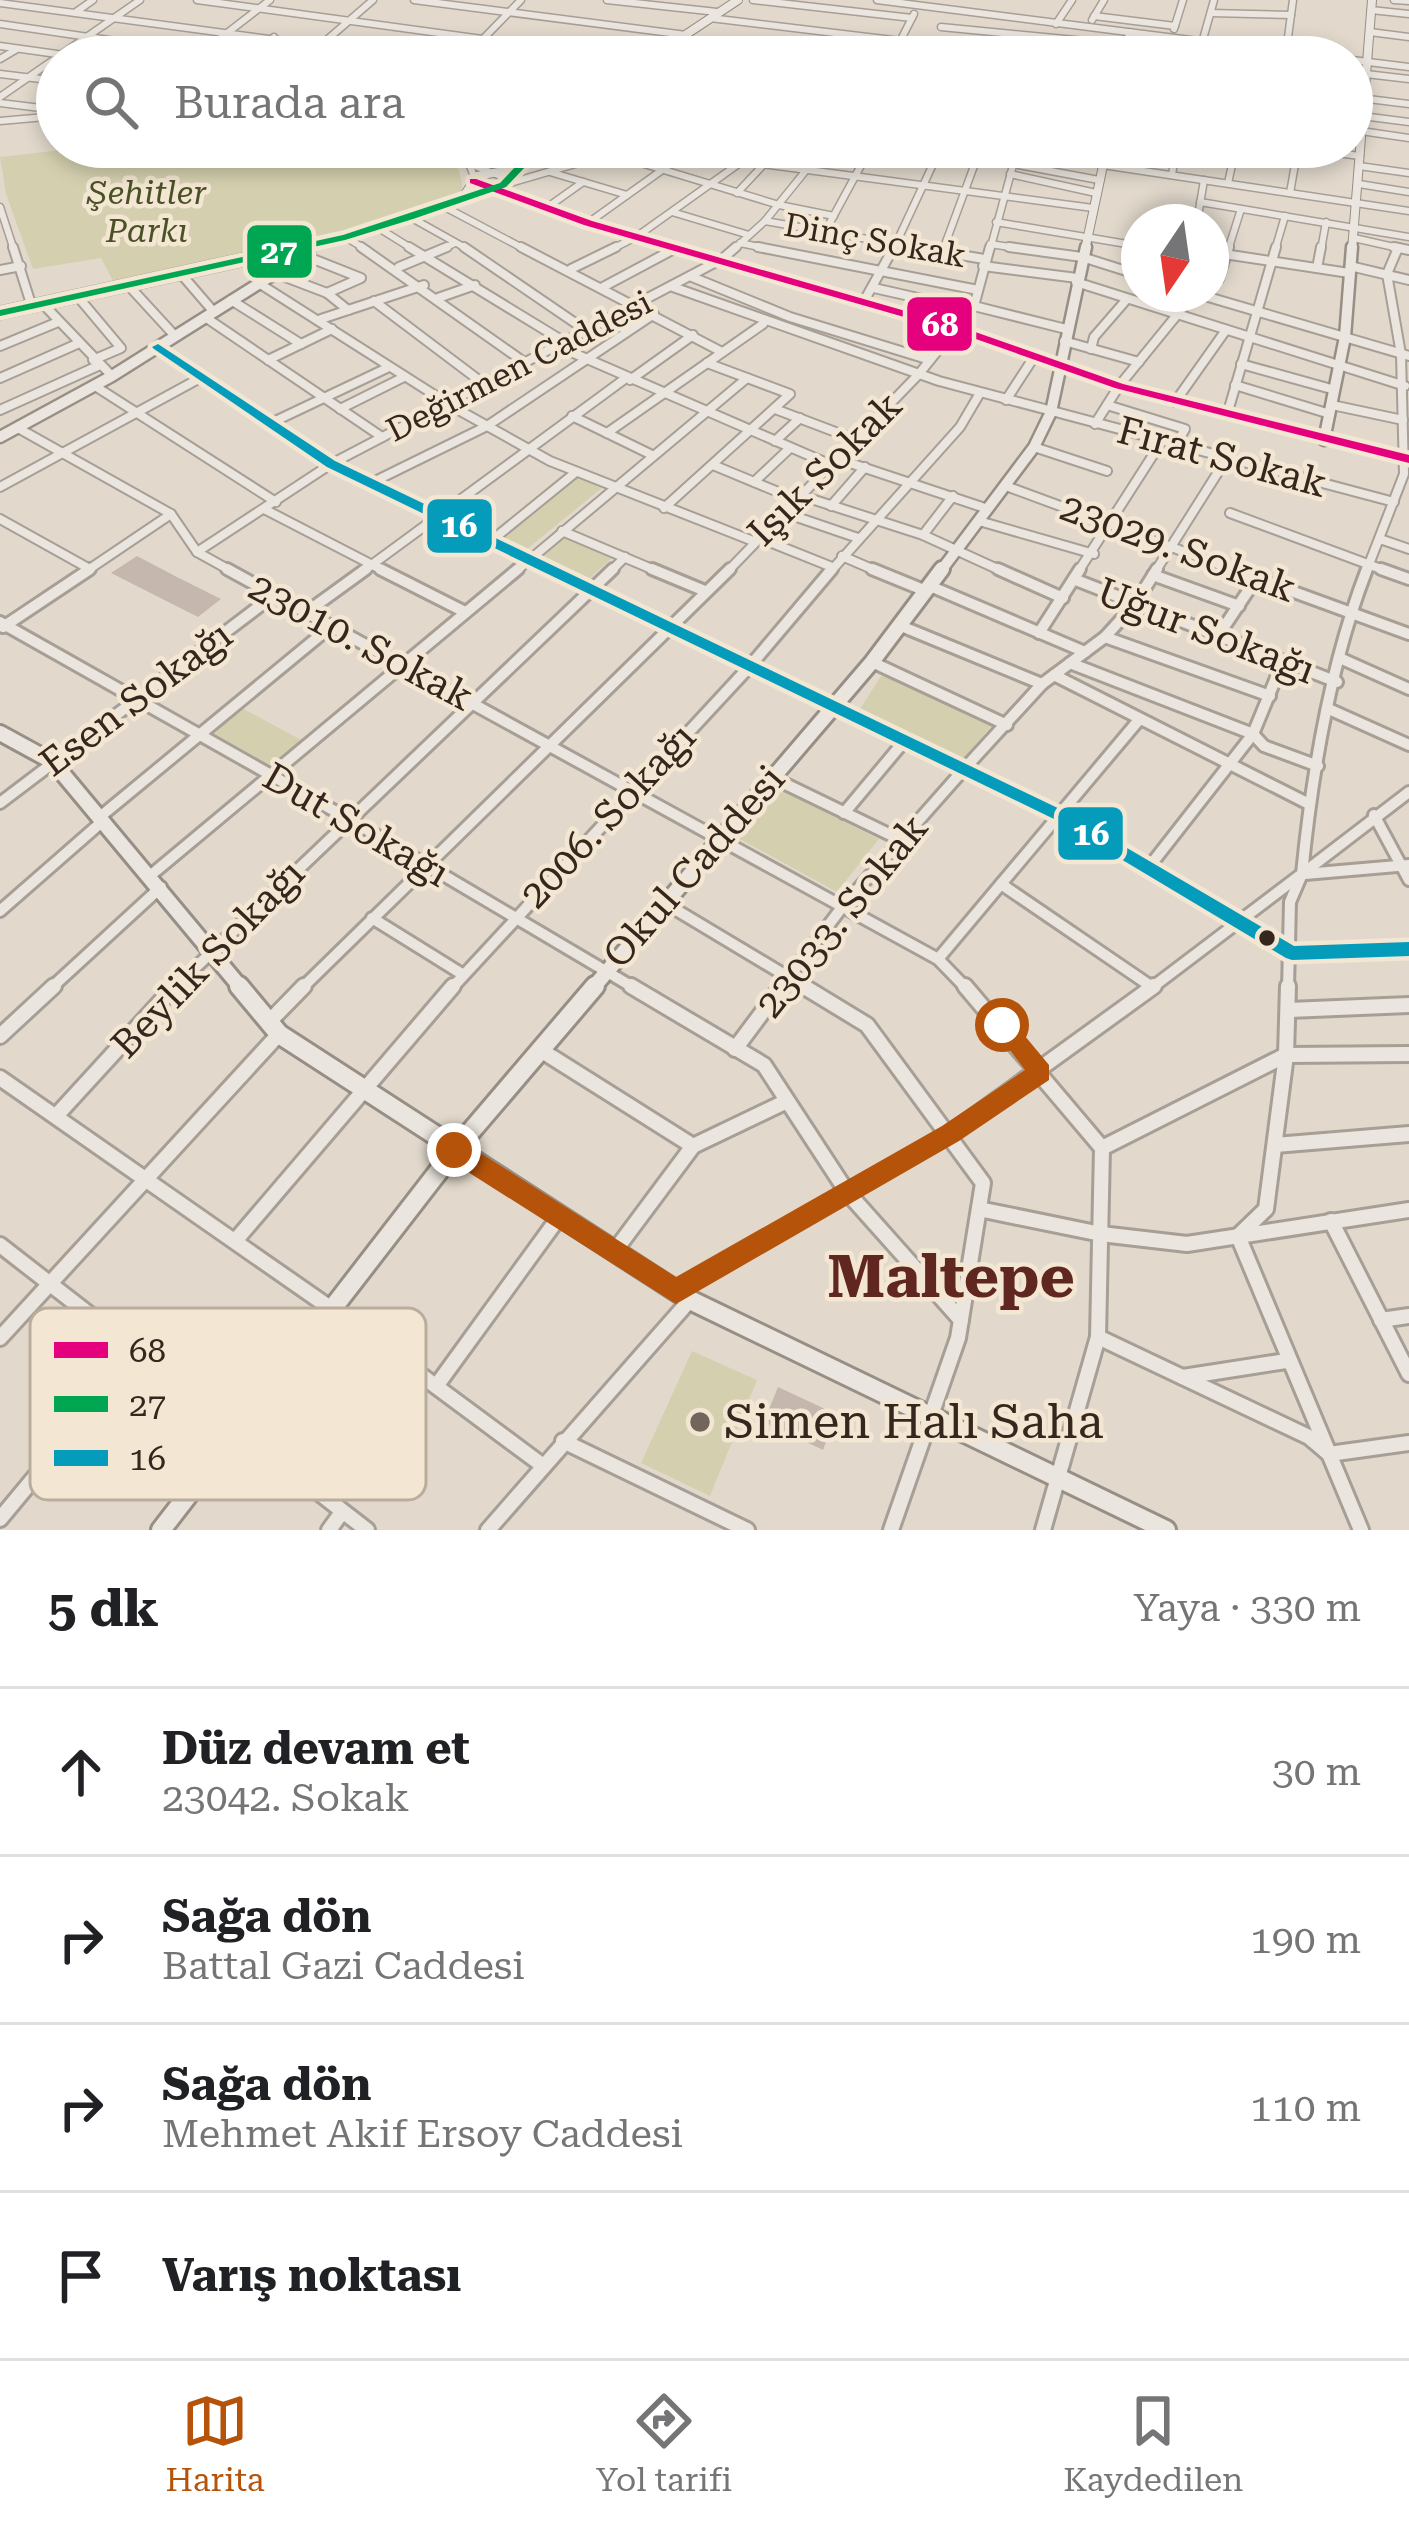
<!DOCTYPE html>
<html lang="tr">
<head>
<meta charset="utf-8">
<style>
	body { margin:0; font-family:"Roboto Serif",serif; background:#f6f6f6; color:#202124 }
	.compass { position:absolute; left:1121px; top:204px; width:108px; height:108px; border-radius:50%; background:#fff; box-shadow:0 6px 18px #0003; rotate:193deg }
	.stop { position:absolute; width:36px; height:36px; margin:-27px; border:9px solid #b45309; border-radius:50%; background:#fff }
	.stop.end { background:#b45309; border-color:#fff; box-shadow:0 3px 12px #0008 }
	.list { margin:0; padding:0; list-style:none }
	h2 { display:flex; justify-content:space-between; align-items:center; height:156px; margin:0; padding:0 48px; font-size:51px }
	h2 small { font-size:39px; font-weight:400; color:#757577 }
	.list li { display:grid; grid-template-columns:78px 1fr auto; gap:36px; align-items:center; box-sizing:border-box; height:168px; padding:0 48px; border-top:3px solid #e0e0e0 }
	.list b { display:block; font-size:45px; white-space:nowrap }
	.list p { margin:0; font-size:39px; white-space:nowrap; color:#757577 }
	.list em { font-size:39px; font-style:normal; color:#757577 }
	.icon { flex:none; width:66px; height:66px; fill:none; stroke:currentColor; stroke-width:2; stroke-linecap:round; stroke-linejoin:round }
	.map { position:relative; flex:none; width:1409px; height:1530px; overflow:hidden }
	.search { position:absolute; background:#fff; box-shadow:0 6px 18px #0003; left:36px; right:36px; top:36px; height:132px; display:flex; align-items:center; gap:30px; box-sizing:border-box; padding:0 42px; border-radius:66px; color:#757577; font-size:45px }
	.sheet { height:828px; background:#fff }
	nav { display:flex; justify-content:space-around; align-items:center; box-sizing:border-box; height:168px; border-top:3px solid #e0e0e0; background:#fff; font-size:33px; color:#757577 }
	nav a { display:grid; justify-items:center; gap:6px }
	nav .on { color:#b45309 }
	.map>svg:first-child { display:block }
	.green { fill:#d4d0af }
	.building { fill:#c5b7ad }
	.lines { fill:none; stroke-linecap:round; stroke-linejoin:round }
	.minor-far3-casing { stroke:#a79f96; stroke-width:9 }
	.minor-far2-casing { stroke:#a79f96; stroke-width:12 }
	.minor-far1-casing { stroke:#a79f96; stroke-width:16 }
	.minor-casing { stroke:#a79f96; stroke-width:20 }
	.secondary-far3-casing { stroke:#978e85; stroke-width:10 }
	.secondary-far2-casing { stroke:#978e85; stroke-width:15 }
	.secondary-far1-casing { stroke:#978e85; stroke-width:20 }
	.secondary-casing { stroke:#978e85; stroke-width:24 }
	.minor-far3 { stroke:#eae5de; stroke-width:6 }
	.minor-far2 { stroke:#eae5de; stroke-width:8 }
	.minor-far1 { stroke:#eae5de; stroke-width:10 }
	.minor { stroke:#eae5de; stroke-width:14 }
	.secondary-far3 { stroke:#eae5de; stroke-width:8 }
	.secondary-far2 { stroke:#eae5de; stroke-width:10 }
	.secondary-far1 { stroke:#eae5de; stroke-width:14 }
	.secondary { stroke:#eae5de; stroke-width:18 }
	.bus-1-casing { stroke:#f3e6d2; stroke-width:9 }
	.bus-2-casing { stroke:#f3e6d2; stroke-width:9 }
	.bus-3-casing { stroke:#f3e6d2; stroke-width:9 }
	.bus-1 { fill:#e5007d; fill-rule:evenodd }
	.bus-2 { fill:#00a651; fill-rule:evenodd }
	.bus-3 { fill:#059cbc; fill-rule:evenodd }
	.route { fill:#b45309 }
	.bus-dot { fill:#35271e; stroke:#f3e6d2; stroke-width:4.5 }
	.poi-dot { fill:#72655b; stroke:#f3e6d2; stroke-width:4.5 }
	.labels { text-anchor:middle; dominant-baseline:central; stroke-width:9; stroke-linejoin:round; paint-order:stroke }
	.far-park-label { font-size:33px; font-style:italic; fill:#4b5126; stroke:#f3e6d2 }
	.far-street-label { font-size:33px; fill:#35271e; stroke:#f3e6d2 }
	.street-label { font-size:39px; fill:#35271e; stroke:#f3e6d2 }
	.near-poi-label { font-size:48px; fill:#35271e; stroke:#f3e6d2; text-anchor:start }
	.near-district-label { font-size:60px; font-weight:bold; fill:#602620; stroke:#f3e6d2 }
	.key { fill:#f3e6d2; stroke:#baad9c; stroke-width:3 }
	.key-label { font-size:33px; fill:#35271e }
	.line-badge { stroke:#f3e6d2; stroke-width:4.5 }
	.badge-label { font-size:33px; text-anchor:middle; font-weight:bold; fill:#fff }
</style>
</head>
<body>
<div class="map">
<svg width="1409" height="1530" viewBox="0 0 1409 1530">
	<rect width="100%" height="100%" fill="#e2d9cc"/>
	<g class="green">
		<path d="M88 147H413C442 158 464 156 462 193L349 231 115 285 101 258 33 269 6 194 0 157Z"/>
		<path d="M578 477 602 488 527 549 502 538Z"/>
		<path d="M562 536 612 558 590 578 539 555Z"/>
		<path d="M881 676 891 677 992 725 963 759 860 709Z"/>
		<path d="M240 707 303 741 272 768 209 732Z"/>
		<path d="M781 790 879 839 837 892 738 838Z"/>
		<path d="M692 1351 757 1380 710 1496 641 1463Z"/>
	</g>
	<g class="building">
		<path d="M137 556 177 577 221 599 198 617 111 573Z"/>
		<path d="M778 1387 836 1414 823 1450 764 1422Z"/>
	</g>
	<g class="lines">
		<g class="minor-far3-casing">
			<g id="minor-far3">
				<path d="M197 0 615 57"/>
				<path d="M414 0 686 35"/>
				<path d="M607 0 717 12"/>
				<path d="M753 0 912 18"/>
				<path d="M877 0 1324 57"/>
				<path d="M1394 0 1409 1"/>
				<path d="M0 3 404 57"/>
				<path d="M1371 10 1409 14"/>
				<path d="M76 12 93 0"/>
				<path d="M1211 13 1291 15"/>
				<path d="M1094 16 1175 26"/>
				<path d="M710 18 1034 57"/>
				<path d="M1092 20 1104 0"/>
				<path d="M0 24 224 57"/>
				<path d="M1056 24 1072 0"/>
				<path d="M941 27 1127 45"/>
				<path d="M1174 29 1183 0"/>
				<path d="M1370 32 1409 37"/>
				<path d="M483 39 521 0"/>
				<path d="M679 39 820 57"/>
				<path d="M0 46 78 57"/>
				<path d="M996 49 1036 37"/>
				<path d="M1286 52 1293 0"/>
				<path d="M196 57 270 0"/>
				<path d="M249 57 274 37"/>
				<path d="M307 57 373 0"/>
				<path d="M480 57 498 41"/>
				<path d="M892 57 914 14"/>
				<path d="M1198 57 1214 0"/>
				<path d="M0 59 17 49"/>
				<path d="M1352 60 1409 67"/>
				<path d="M0 74 57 81"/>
				<path d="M1366 74 1409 79"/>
				<path d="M0 97 140 0"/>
				<path d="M1352 97 1409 104"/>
				<path d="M0 103 57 110"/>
				<path d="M1362 116 1409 122"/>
				<path d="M0 121 57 116"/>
				<path d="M1361 131 1409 138"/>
				<path d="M427 147 508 179"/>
				<path d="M690 147 733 160 1093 208"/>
				<path d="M1291 147 1360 156"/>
				<path d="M608 153 779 205 834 216"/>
				<path d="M1013 164 1099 180"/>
				<path d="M1103 165 1409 211"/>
				<path d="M470 166 477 185 498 187 588 223 681 250"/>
				<path d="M1359 166 1409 173"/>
				<path d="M791 167 803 147"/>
				<path d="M799 168 836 149 900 156"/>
				<path d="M550 172 627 195"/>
				<path d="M1010 174 1096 193"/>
				<path d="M1172 175 1176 147"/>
				<path d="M1228 183 1236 147"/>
				<path d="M1359 184 1409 192"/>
				<path d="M503 185 633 147"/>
				<path d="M737 193 765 163"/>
				<path d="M1290 193 1298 147"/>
				<path d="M1200 202 1409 237"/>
				<path d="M443 206 526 250"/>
				<path d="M0 207 14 250"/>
				<path d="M545 209 583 182"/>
				<path d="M672 212 749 235"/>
				<path d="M410 217 469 250"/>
				<path d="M765 221 930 250"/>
				<path d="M996 222 1139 246"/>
				<path d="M1197 222 1204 180"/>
				<path d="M588 223 693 148"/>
				<path d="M377 227 414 250"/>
				<path d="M345 237 367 250"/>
				<path d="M1354 238 1407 250"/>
				<path d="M820 241 871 147"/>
				<path d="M740 243 774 250"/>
				<path d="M990 244 1030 250"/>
				<path d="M440 250 455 243"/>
				<path d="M610 250 636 237 744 160 763 153 749 147"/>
				<path d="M733 250 765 221 807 169"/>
				<path d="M893 250 941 147"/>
				<path d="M943 250 981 147"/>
				<path d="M990 250 1018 147"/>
				<path d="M1228 250 1241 209"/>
				<path d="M1275 250 1285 216"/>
				<path d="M1321 250 1326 222"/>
			</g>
		</g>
		<g class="minor-far2-casing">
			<g id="minor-far2">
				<path d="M13 247 32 307"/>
				<path d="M361 247 524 362"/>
				<path d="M409 247 563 341"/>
				<path d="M464 247 584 329"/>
				<path d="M521 247 722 352"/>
				<path d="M670 247 957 329 1119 386 1409 459"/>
				<path d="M758 247 978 290"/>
				<path d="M913 247 984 259"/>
				<path d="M1009 247 1082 257 1139 275"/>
				<path d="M1394 247 1409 250"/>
				<path d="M942 251 944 247"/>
				<path d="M1211 252 1349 273"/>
				<path d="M303 255 361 278 327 293"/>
				<path d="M983 266 1077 278"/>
				<path d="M1350 266 1409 280"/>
				<path d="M399 267 447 247"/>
				<path d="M1317 268 1321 247"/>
				<path d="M571 269 616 247"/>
				<path d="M0 270 21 266"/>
				<path d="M272 272 327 293 348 310"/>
				<path d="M182 275 213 311"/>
				<path d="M692 277 790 317 930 360"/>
				<path d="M1219 279 1229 247"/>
				<path d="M257 282 455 408 550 461 753 541"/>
				<path d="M1076 282 1405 386"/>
				<path d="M130 287 175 336"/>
				<path d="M603 287 676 248"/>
				<path d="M673 287 939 381 1394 502"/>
				<path d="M874 288 971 310"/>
				<path d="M1198 294 1409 356"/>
				<path d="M79 298 121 348 93 360"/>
				<path d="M438 298 475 285"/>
				<path d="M231 300 301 344"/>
				<path d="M374 301 484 384"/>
				<path d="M863 303 894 247"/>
				<path d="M44 305 112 376"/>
				<path d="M974 306 1066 329"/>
				<path d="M205 317 382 437"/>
				<path d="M321 319 424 285"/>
				<path d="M1064 341 1139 362"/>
				<path d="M555 345 829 464"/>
				<path d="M0 346 58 322"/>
				<path d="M158 347 331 464 554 572"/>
				<path d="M1091 349 1094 337 1127 299"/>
				<path d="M268 360 332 329"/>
				<path d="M1241 364 1335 390"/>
				<path d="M0 378 77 344"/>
				<path d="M630 380 693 335"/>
				<path d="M1235 385 1330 414"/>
				<path d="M95 386 276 502"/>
				<path d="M1006 400 1034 357"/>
				<path d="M1175 402 1226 330"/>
				<path d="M1107 405 1185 429 1176 445"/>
				<path d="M1332 405 1403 420"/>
				<path d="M340 409 402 378"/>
				<path d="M775 409 854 439"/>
				<path d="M0 410 100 365"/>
				<path d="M1227 415 1276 247"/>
				<path d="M572 416 652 455"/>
				<path d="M271 423 387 368"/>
				<path d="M1095 424 1119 386 1194 294"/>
				<path d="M18 428 171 514 197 552 233 572"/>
				<path d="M607 433 763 324"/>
				<path d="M775 441 800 418"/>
				<path d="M1034 447 1107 471"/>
				<path d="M835 458 988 509"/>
				<path d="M713 465 795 499"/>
				<path d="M754 482 790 448"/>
				<path d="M369 484 487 426 654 314"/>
				<path d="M1006 486 1239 572"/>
				<path d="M0 487 202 377"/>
				<path d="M799 495 923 535 1004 572"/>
				<path d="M831 506 865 467"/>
				<path d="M664 508 790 394 707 363"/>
				<path d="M264 509 386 572"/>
				<path d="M782 512 858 538"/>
				<path d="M1230 513 1389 572"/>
				<path d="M0 519 88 568"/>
				<path d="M979 521 1094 554"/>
				<path d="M562 531 659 572"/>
				<path d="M923 535 953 496"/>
				<path d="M757 537 832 567"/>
				<path d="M1380 539 1409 549"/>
				<path d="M491 541 576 472"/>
				<path d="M197 552 331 464 722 259 736 247"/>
				<path d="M842 556 879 572"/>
				<path d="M85 572 171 514"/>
				<path d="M362 572 626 378"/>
				<path d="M515 572 747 378"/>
				<path d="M610 572 625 557"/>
				<path d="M727 572 918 375 974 306 990 247"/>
				<path d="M830 572 960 427 980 393"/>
				<path d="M1078 572 1162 441"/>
				<path d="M1155 572 1227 458"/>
				<path d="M1366 572 1404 474 1401 354 1387 274 1398 248"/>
			</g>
		</g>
		<g class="minor-far1-casing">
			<g id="minor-far1">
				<path d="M227 569 938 959 967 989"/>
				<path d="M380 569 465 612"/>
				<path d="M548 569 1059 815 1292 953 1409 949"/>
				<path d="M652 569 705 591"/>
				<path d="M872 569 926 591"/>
				<path d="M998 569 1063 598"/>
				<path d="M1231 569 1409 634"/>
				<path d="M1381 569 1409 579"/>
				<path d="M1153 575 1239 606"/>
				<path d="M1076 580 1337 682"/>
				<path d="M930 586 1085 652"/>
				<path d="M304 614 366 569"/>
				<path d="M0 622 347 818 636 989"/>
				<path d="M901 626 1042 684"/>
				<path d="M3 627 90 569"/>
				<path d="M1039 633 1080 569"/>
				<path d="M1218 636 1258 576"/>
				<path d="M1105 637 1270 696"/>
				<path d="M1342 659 1409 689"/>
				<path d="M872 662 1007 725"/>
				<path d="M1070 663 1253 734 1264 746 1318 766"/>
				<path d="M1054 675 1309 804"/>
				<path d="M1331 710 1409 745"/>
				<path d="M771 777 901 840"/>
				<path d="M0 803 273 596"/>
				<path d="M844 813 906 739"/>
				<path d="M1374 815 1409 880"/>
				<path d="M101 816 329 628"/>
				<path d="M1149 867 1253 734 1283 661"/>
				<path d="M1302 874C1312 772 1330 664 1367 569"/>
				<path d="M1305 874 1409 865"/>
				<path d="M151 875 518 569"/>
				<path d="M1001 884 1152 987"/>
				<path d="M663 902 808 989"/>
				<path d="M0 911 104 820"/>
				<path d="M372 918 462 974"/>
				<path d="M938 959 1138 721"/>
				<path d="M50 989 161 887"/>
				<path d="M173 989 613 569"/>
				<path d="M301 989 730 569"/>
				<path d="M451 989 750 666 832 569"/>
				<path d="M780 989 843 906 965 768 1042 684 1105 637 1135 604 1157 569"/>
				<path d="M1150 989 1299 876"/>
				<path d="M1288 989 1290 902 1302 874 1409 792"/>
			</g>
		</g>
		<g class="minor-casing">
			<g id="minor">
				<path d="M631 986 764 1065 847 1192 961 1320"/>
				<path d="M803 986 867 1025 983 1183 958 1338 891 1530"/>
				<path d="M965 986 1102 1148 1098 1337 1043 1530"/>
				<path d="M1288 986 1286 1055 1266 1209 1238 1236 1361 1530"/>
				<path d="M1289 1010 1409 1005"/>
				<path d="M269 1022 304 986"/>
				<path d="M0 1036 54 986"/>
				<path d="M539 1049 693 1146 614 1252"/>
				<path d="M735 1049 782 986"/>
				<path d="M0 1078 333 1310 542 1465"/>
				<path d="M56 1116 175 986"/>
				<path d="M1275 1145 1409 1134"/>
				<path d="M693 1146 787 1101"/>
				<path d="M1102 1148 1286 1055 1409 1054"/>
				<path d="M979 1209 1101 1234 1187 1244 1409 1210"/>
				<path d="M1331 1221 1409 1374"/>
				<path d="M235 1241 453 986"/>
				<path d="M0 1245 367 1530"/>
				<path d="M677 1291 951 1133 1154 986"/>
				<path d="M1381 1320 1409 1316"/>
				<path d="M1098 1337 1309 1437 1329 1454 1409 1443"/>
				<path d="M0 1338 279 1034"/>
				<path d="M1183 1377 1286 1361"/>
				<path d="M437 1385 559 1217"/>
				<path d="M563 1441 747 1530"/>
				<path d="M0 1519 137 1354"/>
				<path d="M329 1530 342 1512"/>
				<path d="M488 1530 690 1300"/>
			</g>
		</g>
		<g class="secondary-far3-casing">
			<g id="secondary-far3">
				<path d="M652 57 738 0"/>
				<path d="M1125 57 1130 33"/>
				<path d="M462 199 477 176 514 169"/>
				<path d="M288 250 345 237 503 185 539 147"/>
				<path d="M1085 250 1107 147"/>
				<path d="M1352 250 1372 0"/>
			</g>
		</g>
		<g class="secondary-far2-casing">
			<g id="secondary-far2">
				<path d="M0 313 301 247"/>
				<path d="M0 437 112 376 309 252"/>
				<path d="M1324 440 1345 337 1352 247"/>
				<path d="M940 572 1034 447 1051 412 1086 247"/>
			</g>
		</g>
		<g class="secondary-far1-casing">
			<g id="secondary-far1">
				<path d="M0 733 53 762 242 989"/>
				<path d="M592 989 872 662 942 569"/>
			</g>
		</g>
		<g class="secondary-casing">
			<g id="secondary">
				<path d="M239 986 279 1034 690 1300 1166 1530"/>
				<path d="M161 1530 455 1150 595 986"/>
			</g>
		</g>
		<use href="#minor-far3" class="minor-far3"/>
		<use href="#minor-far2" class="minor-far2"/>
		<use href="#minor-far1" class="minor-far1"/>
		<use href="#minor" class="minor"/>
		<use href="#secondary-far3" class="secondary-far3"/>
		<use href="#secondary-far2" class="secondary-far2"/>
		<use href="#secondary-far1" class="secondary-far1"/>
		<use href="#secondary" class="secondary"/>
		<g class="bus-1-casing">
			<path id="bus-1" d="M470 179H476L592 221 961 327 1123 384 1409 455V463L1115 388 953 331 584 225 470 183Z"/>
		</g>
		<g class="bus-2-casing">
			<path id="bus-2" d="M534 147H544L506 187 413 219 345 240 0 316V310L343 235 500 183Z"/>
		</g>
		<g class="bus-3-casing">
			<path id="bus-3" d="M158 344 335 461 1064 811 1294 946 1409 942V956L1292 960 1286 958 1054 819 327 467 154 349 152 347Z"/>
		</g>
		<use href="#bus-1" class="bus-1"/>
		<use href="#bus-2" class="bus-2"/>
		<use href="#bus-3" class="bus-3"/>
	</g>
	<path class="route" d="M1002 1015 1010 1018 1049 1065V1080L959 1141 676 1304 446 1158 442 1150 446 1142H463L676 1277 942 1126 1025 1070 991 1025Z"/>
	<circle class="bus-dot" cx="1267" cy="938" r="10"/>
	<circle class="poi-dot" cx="700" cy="1422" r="12"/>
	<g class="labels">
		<g class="far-park-label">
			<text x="147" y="192">Şehitler<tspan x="147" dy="38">Parkı</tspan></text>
		</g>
		<g class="far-street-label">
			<text transform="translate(875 240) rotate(10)">Dinç Sokak</text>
			<text transform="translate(519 366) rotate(-27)">Değirmen Caddesi</text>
		</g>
		<g class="street-label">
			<text transform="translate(1222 457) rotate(15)">Fırat Sokak</text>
			<text transform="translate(825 469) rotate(-45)">Işık Sokak</text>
			<text transform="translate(1178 548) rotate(20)">23029. Sokak</text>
			<text transform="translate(1206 631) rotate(21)">Uğur Sokağı</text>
			<text transform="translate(361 642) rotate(28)">23010. Sokak</text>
			<text transform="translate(136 699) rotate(-37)">Esen Sokağı</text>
			<text transform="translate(608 816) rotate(-47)">2006. Sokağı</text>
			<text transform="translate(356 825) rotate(30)">Dut Sokağı</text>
			<text transform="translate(694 867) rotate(-49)">Okul Caddesi</text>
			<text transform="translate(842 916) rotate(-51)">23033. Sokak</text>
			<text transform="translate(208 959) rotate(-46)">Beylik Sokağı</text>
		</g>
		<g class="near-poi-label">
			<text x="724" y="1422">Simen Halı Saha</text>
		</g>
		<g class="near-district-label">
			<text x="951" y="1276">Maltepe</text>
		</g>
	</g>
	<rect x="30" y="1308" width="396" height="192" rx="18" class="key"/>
	<rect x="54" y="1342" width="54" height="16" fill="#e5007d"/>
	<rect x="54" y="1396" width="54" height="16" fill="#00a651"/>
	<rect x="54" y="1450" width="54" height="16" fill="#059cbc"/>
	<g class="key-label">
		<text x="129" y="1362">68</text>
		<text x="129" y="1416">27</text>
		<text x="129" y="1470">16</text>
	</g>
	<g class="line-badge">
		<rect x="245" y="223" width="69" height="57" rx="12" fill="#00a651"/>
		<rect x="905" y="295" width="69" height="58" rx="12" fill="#e5007d"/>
		<rect x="425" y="497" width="69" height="58" rx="12" fill="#059cbc"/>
		<rect x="1056" y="805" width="69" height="57" rx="12" fill="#059cbc"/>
	</g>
	<g class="badge-label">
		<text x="279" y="263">27</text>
		<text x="940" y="336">68</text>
		<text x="459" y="537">16</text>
		<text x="1091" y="845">16</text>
	</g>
</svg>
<svg class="compass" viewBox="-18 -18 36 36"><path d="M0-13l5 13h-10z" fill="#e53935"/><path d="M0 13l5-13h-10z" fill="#757577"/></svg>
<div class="stop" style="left:1002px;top:1025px"></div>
<div class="stop end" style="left:454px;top:1150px"></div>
<div class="search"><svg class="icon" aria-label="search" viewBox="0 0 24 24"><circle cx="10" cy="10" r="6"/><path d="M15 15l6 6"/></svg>Burada ara</div>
</div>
<section class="sheet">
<h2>5 dk<small>Yaya · 330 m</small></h2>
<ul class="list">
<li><svg class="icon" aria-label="ahead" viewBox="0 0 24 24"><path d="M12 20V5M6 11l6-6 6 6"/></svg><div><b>Düz devam et</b><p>23042. Sokak</p></div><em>30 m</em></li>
<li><svg class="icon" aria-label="right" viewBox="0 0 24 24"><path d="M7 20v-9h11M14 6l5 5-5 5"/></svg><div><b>Sağa dön</b><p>Battal Gazi Caddesi</p></div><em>190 m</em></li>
<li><svg class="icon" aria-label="right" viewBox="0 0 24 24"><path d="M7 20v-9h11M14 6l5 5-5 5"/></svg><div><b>Sağa dön</b><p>Mehmet Akif Ersoy Caddesi</p></div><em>110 m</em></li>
<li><svg class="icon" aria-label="arrive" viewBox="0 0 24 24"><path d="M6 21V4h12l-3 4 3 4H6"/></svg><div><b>Varış noktası</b></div></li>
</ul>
</section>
<nav>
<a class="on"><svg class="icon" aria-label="map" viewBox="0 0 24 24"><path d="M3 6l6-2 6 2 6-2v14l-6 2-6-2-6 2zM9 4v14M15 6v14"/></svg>Harita</a>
<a><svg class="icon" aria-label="directions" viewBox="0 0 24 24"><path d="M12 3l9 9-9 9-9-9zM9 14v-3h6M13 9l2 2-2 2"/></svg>Yol tarifi</a>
<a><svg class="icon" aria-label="saved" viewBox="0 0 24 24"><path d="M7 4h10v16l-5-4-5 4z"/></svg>Kaydedilen</a>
</nav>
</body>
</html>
